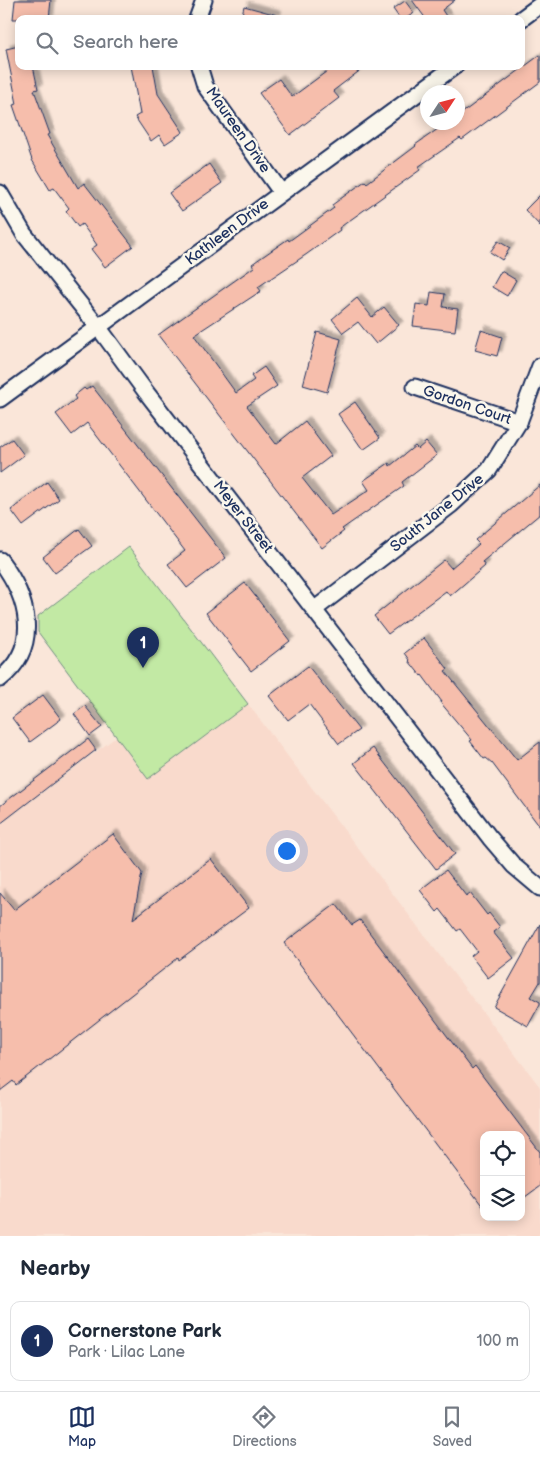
<!DOCTYPE html>
<html lang="en">
<head>
<meta charset="utf-8">
<style>
	body { margin:0; font-family:"Balsamiq Sans",sans-serif; background:#f2f2f3; color:#1f2937 }
	.controls { position:absolute; right:15px; bottom:15px; display:grid; overflow:hidden; border-radius:10px; box-shadow:0 2px 12px #0003 }
	.controls button { width:45px; height:45px; display:grid; place-items:center; padding:0; border:0; border-bottom:1px solid #e0e1e3; background:#fff; color:#1f2937; font:25px sans-serif }
	.compass { position:absolute; left:420px; top:85px; width:45px; height:45px; border-radius:50%; background:#fff; box-shadow:0 2px 12px #0003; rotate:54deg }
	.you { position:absolute; left:286px; top:850px; width:18px; height:18px; margin:-12px; border:4px solid #fff; border-radius:50%; background:#1a73e8; box-shadow:0 0 0 8px #1a73e833 }
	.badge { display:grid; place-items:center; width:32px; height:32px; border-radius:50%; background:#1b2f5e; color:#fff; font-size:16px; font-weight:700 }
	.pin { position:absolute; translate:-50% -41px; filter:drop-shadow(0 1px 2px #0008) }
	.pin::after { content:''; position:absolute; top:26px; width:18px; height:15px; background:inherit; clip-path:polygon(0 0,100% 0,50% 100%) }
	.list { margin:0; padding:0; list-style:none }
	h2 { display:flex; justify-content:space-between; align-items:center; height:65px; margin:0; padding:0 20px; font-size:21px }
	h2 small { font-size:16px; font-weight:400; color:#747a83 }
	.list li { display:grid; grid-template-columns:32px 1fr auto; gap:15px; align-items:center; box-sizing:border-box; height:80px; margin:0 10px 10px; padding:0 10px; border:1px solid #e0e1e3; border-radius:10px }
	.list b { display:block; font-size:19px; white-space:nowrap }
	.list p { margin:0; font-size:16px; white-space:nowrap; color:#747a83 }
	.list em { font-size:16px; font-style:normal; color:#747a83 }
	.icon { flex:none; width:28px; height:28px; fill:none; stroke:currentColor; stroke-width:2; stroke-linecap:round; stroke-linejoin:round }
	.map { position:relative; flex:none; width:540px; height:1236px; overflow:hidden }
	.search { position:absolute; background:#fff; box-shadow:0 2px 12px #0003; left:15px; right:15px; top:15px; height:55px; display:flex; align-items:center; gap:12px; box-sizing:border-box; padding:0 18px; border-radius:10px; color:#747a83; font-size:19px }
	.sheet { height:155px; background:#fff }
	nav { display:flex; justify-content:space-around; align-items:center; box-sizing:border-box; height:70px; border-top:1px solid #e0e1e3; background:#fff; font-size:14px; color:#747a83 }
	nav a { display:grid; justify-items:center; gap:2px }
	nav .on { color:#1b2f5e }
	.map>svg:first-child { display:block }
	.built { fill:#f9dacc; fill-rule:evenodd }
	.green { fill:#c2e9a4; stroke:#6e8c81 }
	.building { fill:#f6beac; stroke:#1b2f5e; filter:url(#shadow) }
	.lines { fill:none; stroke-linecap:round; stroke-linejoin:round }
	.street-casing { stroke:#1b2f5e; stroke-width:19 }
	.street { stroke:#fbf7ec; stroke-width:15 }
	.labels { text-anchor:middle; dominant-baseline:central; stroke-width:5; stroke-linejoin:round; paint-order:stroke }
	.street-label { font-size:15px; fill:#1b2f5e; stroke:#fbf7ec }
</style>
</head>
<body>
<div class="map">
<svg width="540" height="1236" viewBox="0 0 540 1236">
	<defs>
		<filter id="shadow"><feDropShadow dx="4.5" dy="-4.5" stdDeviation="1" flood-color="#0004"/></filter>
	</defs>
	<rect width="100%" height="100%" fill="#fae6d9"/>
	<filter id="ink" filterUnits="userSpaceOnUse"><feTurbulence type="fractalNoise" baseFrequency=".02" numOctaves="2"/><feDisplacementMap in="SourceGraphic" scale="10" xChannelSelector="R" yChannelSelector="G"/><feConvolveMatrix kernelMatrix="1 2 1 2 8 2 1 2 1" color-interpolation-filters="sRGB"/></filter>
	<g filter="url(#ink)">
		<path class="built" d="M248 704 540 1087V1234L537 1236H0V825L116 737 148 779ZM484 1135H521V1217H484Z"/>
		<path class="green" d="M129 547 248 704 148 779 38 632V616Z"/>
		<g class="building">
			<path d="M15 0H51L49 19H13Z"/>
			<path d="M412 0H455L442 10 448 19H426Z"/>
			<path d="M405 1 414 13 405 19H400L393 9Z"/>
			<path d="M244 6 277 15 276 19H241Z"/>
			<path d="M19 46V66H33L38 89 34 90 50 134 47 135 78 188 84 183 133 246 105 267 91 249 97 245 82 224 78 227 66 211 69 208 54 188 50 190 32 160 13 105 17 104 6 49Z"/>
			<path d="M540 55V82L462 140 460 138 418 167 420 170 339 228 340 230 307 254 258 287 261 291 194 335 236 393 254 380 251 376 264 367 277 386 247 406 276 444 305 421 331 456 302 478 331 515 369 490 363 481 389 463 390 466 415 446 418 449 426 442 437 455 402 482 404 486 342 529 344 531 322 548 158 335 254 267 252 264 288 239 289 241 334 208 332 205 365 181 367 183 416 146 415 145 448 122H458V116Z"/>
			<path d="M131 66H153L158 94 183 132 165 144 159 135 151 141 135 117 140 114Z"/>
			<path d="M334 66H366L333 91 339 98 290 135 259 93 279 79 292 97Z"/>
			<path d="M209 164 222 183 182 211 169 193Z"/>
			<path d="M540 195V226L525 210Z"/>
			<path d="M498 241 510 248 502 260 490 252Z"/>
			<path d="M501 271 516 280 507 296 492 287Z"/>
			<path d="M431 292 445 294 443 307 458 309 455 331 413 326 416 304 429 306Z"/>
			<path d="M357 298 372 317 384 307 399 325 376 344 358 322 343 333 332 319Z"/>
			<path d="M481 330 502 337 497 356 475 350Z"/>
			<path d="M317 332 341 339 327 392 303 385Z"/>
			<path d="M92 386 226 558 187 588 168 564 185 551 87 423 72 435 56 414 76 399 74 396 84 388 86 390Z"/>
			<path d="M355 402 380 438 363 450 338 414Z"/>
			<path d="M12 439 24 455 0 473V447Z"/>
			<path d="M47 482 59 499 23 526 11 510Z"/>
			<path d="M540 485V514L482 562 485 566 450 596 446 591 388 634 374 616 444 560 451 568 479 544 475 540Z"/>
			<path d="M79 529 92 546 55 573 43 557Z"/>
			<path d="M245 583 290 641 251 671 206 613Z"/>
			<path d="M424 638 448 669 445 671 517 760 540 742V827L492 763 486 758 484 759 470 741 472 740 440 702H442L422 675 421 676 409 661 410 660 405 653Z"/>
			<path d="M308 666 359 730 339 744 309 704 288 720 269 696Z"/>
			<path d="M43 695 61 719 30 742 12 718Z"/>
			<path d="M85 706 102 727 90 736 74 714Z"/>
			<path d="M88 739 96 750 0 824V806Z"/>
			<path d="M373 748 455 854 436 869 354 763Z"/>
			<path d="M113 834 142 873 133 919 211 859 249 908 179 960 178 958 16 1085 13 1081 0 1091V893L14 910Z"/>
			<path d="M446 870 466 896 470 893 487 915 489 913 500 927 493 932 514 958 488 978 471 956 477 951 460 929 457 931 440 909 437 912 420 890Z"/>
			<path d="M336 904 352 925 360 920 472 1069 475 1066 540 1152V1186L521 1200V1135H484V1208L284 943Z"/>
			<path d="M540 924V982L531 997 540 1002V1004L528 1026 494 1007Z"/>
		</g>
		<g class="lines">
			<g class="street-casing">
				<g id="street">
					<path d="M197 19 204 0"/>
					<path d="M521 19 540 5"/>
					<path d="M199 66 205 86 281 192"/>
					<path d="M0 193 24 234 99 328 146 392 490 838 514 866 540 888"/>
					<path d="M415 387 519 422"/>
					<path d="M0 399 455 66"/>
					<path d="M0 560C28 597 42 646 0 679"/>
					<path d="M315 609 451 505 489 470 519 422 540 366"/>
				</g>
			</g>
			<use href="#street" class="street"/>
		</g>
	</g>
	<g class="labels">
		<g class="street-label">
			<text transform="translate(238 130) rotate(55)">Maureen Drive</text>
			<text transform="translate(227 232) rotate(-37)">Kathleen Drive</text>
			<text transform="translate(467 405) rotate(19)">Gordon Court</text>
			<text transform="translate(437 513) rotate(-39)">South Jane Drive</text>
			<text transform="translate(243 517) rotate(52)">Meyer Street</text>
		</g>
	</g>
</svg>
<div class="controls">
<button><svg class="icon" aria-label="locate" viewBox="0 0 24 24"><circle cx="12" cy="12" r="6"/><path d="M12 2v4M12 18v4M2 12h4M18 12h4"/></svg></button>
<button><svg class="icon" aria-label="layers" viewBox="0 0 24 24"><path d="M12 4l9 5-9 5-9-5zM3 14l9 5 9-5"/></svg></button>
</div>
<svg class="compass" viewBox="-18 -18 36 36"><path d="M0-13l5 13h-10z" fill="#e53935"/><path d="M0 13l5-13h-10z" fill="#747a83"/></svg>
<div class="you"></div>
<div class="pin badge" style="left:143px;top:668px">1</div>
<div class="search"><svg class="icon" aria-label="search" viewBox="0 0 24 24"><circle cx="10" cy="10" r="6"/><path d="M15 15l6 6"/></svg>Search here</div>
</div>
<section class="sheet">
<h2>Nearby<small></small></h2>
<ul class="list">
<li><span class="badge">1</span><div><b>Cornerstone Park</b><p>Park · Lilac Lane</p></div><em>100 m</em></li>
</ul>
</section>
<nav>
<a class="on"><svg class="icon" aria-label="map" viewBox="0 0 24 24"><path d="M3 6l6-2 6 2 6-2v14l-6 2-6-2-6 2zM9 4v14M15 6v14"/></svg>Map</a>
<a><svg class="icon" aria-label="directions" viewBox="0 0 24 24"><path d="M12 3l9 9-9 9-9-9zM9 14v-3h6M13 9l2 2-2 2"/></svg>Directions</a>
<a><svg class="icon" aria-label="saved" viewBox="0 0 24 24"><path d="M7 4h10v16l-5-4-5 4z"/></svg>Saved</a>
</nav>
</body>
</html>
